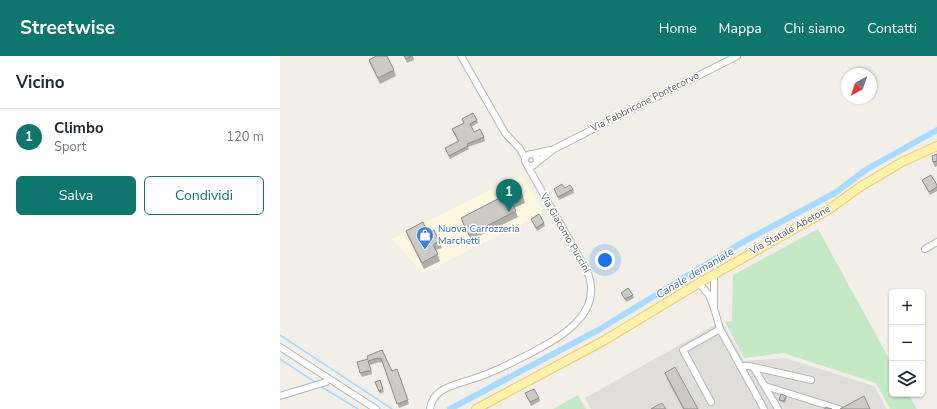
<!DOCTYPE html>
<html lang="it">
<head>
<meta charset="utf-8">
<style>
	body { margin:0; font-family:"Nunito Sans",sans-serif; background:#f2f2f3; color:#1f2937 }
	.controls { position:absolute; right:12px; bottom:12px; display:grid; overflow:hidden; border-radius:6px; box-shadow:0 1px 3px #0004 }
	.controls button { width:36px; height:36px; display:grid; place-items:center; padding:0; border:0; border-bottom:1px solid #e0e1e3; background:#fff; color:#1f2937; font:20px sans-serif }
	.compass { position:absolute; left:561px; top:12px; width:36px; height:36px; border-radius:50%; background:#fff; box-shadow:0 1px 3px #0004; rotate:220deg }
	.you { position:absolute; left:325px; top:204px; width:14px; height:14px; margin:-10px; border:3px solid #fff; border-radius:50%; background:#1a73e8; box-shadow:0 0 0 6px #1a73e833 }
	.badge { display:grid; place-items:center; width:26px; height:26px; border-radius:50%; background:#0f766e; color:#fff; font-size:13px; font-weight:700 }
	.pin { position:absolute; translate:-50% -33px; filter:drop-shadow(0 1px 2px #0008) }
	.pin::after { content:''; position:absolute; top:21px; width:14px; height:12px; background:inherit; clip-path:polygon(0 0,100% 0,50% 100%) }
	.list { margin:0; padding:0; list-style:none }
	h2 { display:flex; justify-content:space-between; align-items:center; height:52px; margin:0; padding:0 16px; font-size:17px }
	h2 small { font-size:13px; font-weight:400; color:#747a83 }
	.list li { display:grid; grid-template-columns:26px 1fr auto; gap:12px; align-items:center; box-sizing:border-box; height:56px; padding:0 16px; border-top:1px solid #e0e1e3 }
	.list b { display:block; font-size:15px; white-space:nowrap }
	.list p { margin:0; font-size:13px; white-space:nowrap; color:#747a83 }
	.list em { font-size:13px; font-style:normal; color:#747a83 }
	.actions { display:flex; gap:8px; padding:12px 16px }
	.actions a { flex:1; padding:9px 0; border:1px solid #0f766e; border-radius:6px; text-align:center; font-size:14px; color:#0f766e }
	.actions .main { background:#0f766e; color:#fff }
	.icon { flex:none; width:22px; height:22px; fill:none; stroke:currentColor; stroke-width:2; stroke-linecap:round; stroke-linejoin:round }
	.map { position:relative; flex:none; width:657px; height:353px; overflow:hidden }
	header { display:flex; align-items:center; gap:24px; box-sizing:border-box; height:56px; padding:0 20px; background:#0f766e; color:#fff }
	header strong { font-size:19px }
	nav { display:flex; gap:22px; margin-inline-start:auto; font-size:14px }
	main { display:flex }
	aside { flex:1; background:#fff }
	.map>svg:first-child { display:block }
	.commercial { fill:#fef7e0 }
	.industrial { fill:#e0deda }
	.green { fill:#c5e8c5 }
	.lines { fill:none; stroke-linecap:round; stroke-linejoin:round }
	.stream { stroke:#aadaff; stroke-width:1.5 }
	.canal { stroke:#aadaff; stroke-width:6 }
	.minor-casing { stroke:#b5b8bc; stroke-width:8 }
	.major-casing { stroke:#f2c960; stroke-width:10 }
	.minor { stroke:#fff; stroke-width:6 }
	.major { stroke:#fff2af; stroke-width:8 }
	.wall { fill:#afaea9 }
	.building { fill:#cccac5; stroke:#8f8d8a }
	.labels { text-anchor:middle; dominant-baseline:central; stroke-width:3; stroke-linejoin:round; paint-order:stroke }
	.street-label { font-size:10px; fill:#5f6368; stroke:#fff }
	.shop-label { font-size:10px; fill:#366cbe; stroke:#fff; text-anchor:start }
	.water-label { font-size:11px; font-style:italic; fill:#4174aa; stroke:#fff }
</style>
</head>
<body>
<header>
<strong>Streetwise</strong>
<nav><a>Home</a><a>Mappa</a><a>Chi siamo</a><a>Contatti</a></nav>
</header>
<main>
<aside>
<h2>Vicino<small></small></h2>
<ul class="list">
<li><span class="badge">1</span><div><b>Climbo</b><p>Sport</p></div><em>120 m</em></li>
</ul>
<div class="actions"><a class="main">Salva</a><a>Condividi</a></div>
</aside>
<div class="map">
<svg width="657" height="353" viewBox="0 0 657 353">
	<rect width="100%" height="100%" fill="#f1efe8"/>
	<path class="commercial" d="M242 118 264 157 143 217 112 183Z"/>
	<path class="industrial" d="M442 265 464 305 505 302 594 330 607 353H311L305 342Z"/>
	<g class="green">
		<path d="M538 173 612 308V338H628L637 353H610L596 327 503 297 464 302 445 266 452 265 453 219Z"/>
		<path d="M298 339 306 353H273Z"/>
	</g>
	<g class="lines">
		<g class="stream">
			<path d="M0 279 112 353"/>
			<path d="M0 303 35 326"/>
			<path d="M40 330 78 353"/>
		</g>
		<path class="canal" d="M170 353 320 273 463 186 555 137 587 113 657 74"/>
		<g class="minor-casing">
			<g id="minor">
				<path d="M181 0 225 77 240 93 245 102"/>
				<circle cx="251" cy="104" r="6"/>
				<path d="M253 98 270 94"/>
				<path d="M257 106 274 93 457 0"/>
				<path d="M645 193 657 186"/>
				<path d="M419 227 429 239 434 252V218"/>
				<path d="M434 252 440 273 484 353"/>
				<path d="M0 291 96 353"/>
				<path d="M460 310H469L531 324"/>
				<path d="M474 312 498 353"/>
				<path d="M485 330 559 353"/>
				<path d="M0 340 46 326 48 323"/>
				<path d="M431 346 403 294 440 273"/>
				<path d="M150 353C151 345 154 340 161 335 173 327 190 325 204 319 220 313 235 305 251 297 281 281 325 257 307 215L247 109"/>
			</g>
		</g>
		<g class="major-casing">
			<path id="major" d="M196 353 325 284 419 227 548 154 580 131 622 106 657 90"/>
		</g>
		<use href="#minor" class="minor"/>
		<use href="#major" class="major"/>
	</g>
	<g class="wall">
		<path d="M96 0H107L114 14 116 20 100 28 91 10 89 4 96 1Z"/>
		<path d="M124 0H133L134 4 127 7Z"/>
		<path d="M182 63 197 64 198 67 191 71 194 76 204 81 205 85 188 91 189 93 170 103 165 92 178 86 172 73 184 67Z"/>
		<path d="M657 98V110L655 111 653 106Z"/>
		<path d="M642 124 657 129V135L650 139Z"/>
		<path d="M285 132 293 133 294 137 279 144 274 133Z"/>
		<path d="M243 141 245 147 234 152 238 161 191 184 183 168 181 162Z"/>
		<path d="M251 163 264 167 265 170 257 175Z"/>
		<path d="M126 175 148 177 159 185 162 192 156 194 160 205 144 213 128 181Z"/>
		<path d="M341 237 353 239 354 242 346 246Z"/>
		<path d="M102 294 112 315 117 313 129 348 119 352 102 306 100 307 99 306 90 309 92 318 82 321 80 317 88 303Z"/>
		<path d="M385 317 418 353H403L387 323Z"/>
		<path d="M100 324 104 336 100 338 95 326Z"/>
		<path d="M245 337 259 342 260 345 251 350Z"/>
		<path d="M507 341 505 347 500 345 499 344Z"/>
	</g>
	<g class="building">
		<path d="M96 0H107L114 14 98 22 89 4Z"/>
		<path d="M124 0H131L126 3Z"/>
		<path d="M193 57 197 64 190 68 194 76 200 73 204 81 187 88 188 90 169 100 165 92 179 85 172 73 184 67 182 63Z"/>
		<path d="M657 98V105L653 106 652 100Z"/>
		<path d="M651 119 657 129V131L649 136 642 124Z"/>
		<path d="M282 128 285 132 290 129 293 133 278 141 274 133Z"/>
		<path d="M239 132 243 141 232 147 236 155 189 179 181 162Z"/>
		<path d="M259 158 264 167 256 172 251 163Z"/>
		<path d="M143 166 148 177 154 174 159 185 153 189 158 198 142 207 126 175Z"/>
		<path d="M348 232 353 239 345 243 341 237Z"/>
		<path d="M102 294 112 315 117 313 128 344 117 348 101 302 98 303V302L88 305 91 314 80 317 77 306 88 303 87 300Z"/>
		<path d="M395 311 418 353H404L385 317Z"/>
		<path d="M100 324 103 333 99 335 95 326Z"/>
		<path d="M254 333 259 342 250 346 245 337Z"/>
		<path d="M501 338 506 340 504 345 499 344Z"/>
		<path d="M584 340 590 353H560Z"/>
		<path d="M382 347 386 353H371Z"/>
		<path d="M545 351 552 353H545Z"/>
	</g>
	<defs>
		<g id="shop-pin" transform="scale(0.9)"><path d="M0 17L-7.5 6A9.5 9.5 0 1 1 7.5 6Z" fill="#3f7fe0" stroke="#fff"/><path d="M-5-2.5h2.3a2.7 3.5 0 0 1 5.4 0H5L5.5 6h-11ZM-1.5-2.5h3a1.5 2.3 0 0 0-3 0Z" fill="#fff"/></g>
	</defs>
	<g fill-rule="evenodd">
		<use href="#shop-pin" x="145" y="179"/>
	</g>
	<g class="labels">
		<g class="street-label">
			<text transform="translate(365 46) rotate(-27)">Via Fabbricone Pontecorvo</text>
			<text transform="translate(510 174) rotate(-29)">Via Statale Abetone</text>
			<text transform="translate(285 177) rotate(60)">Via Giacomo Puccini</text>
		</g>
		<g class="shop-label">
			<text x="158" y="173">Nuova Carrozzeria<tspan x="158" dy="12">Marchetti</tspan></text>
		</g>
		<g class="water-label">
			<text transform="translate(415 217) rotate(-31)">Canale demaniale</text>
		</g>
	</g>
</svg>
<div class="controls">
<button>+</button>
<button>−</button>
<button><svg class="icon" aria-label="layers" viewBox="0 0 24 24"><path d="M12 4l9 5-9 5-9-5zM3 14l9 5 9-5"/></svg></button>
</div>
<svg class="compass" viewBox="-18 -18 36 36"><path d="M0-13l5 13h-10z" fill="#e53935"/><path d="M0 13l5-13h-10z" fill="#747a83"/></svg>
<div class="you"></div>
<div class="pin badge" style="left:229px;top:156px">1</div>
</div>
</main>
</body>
</html>
